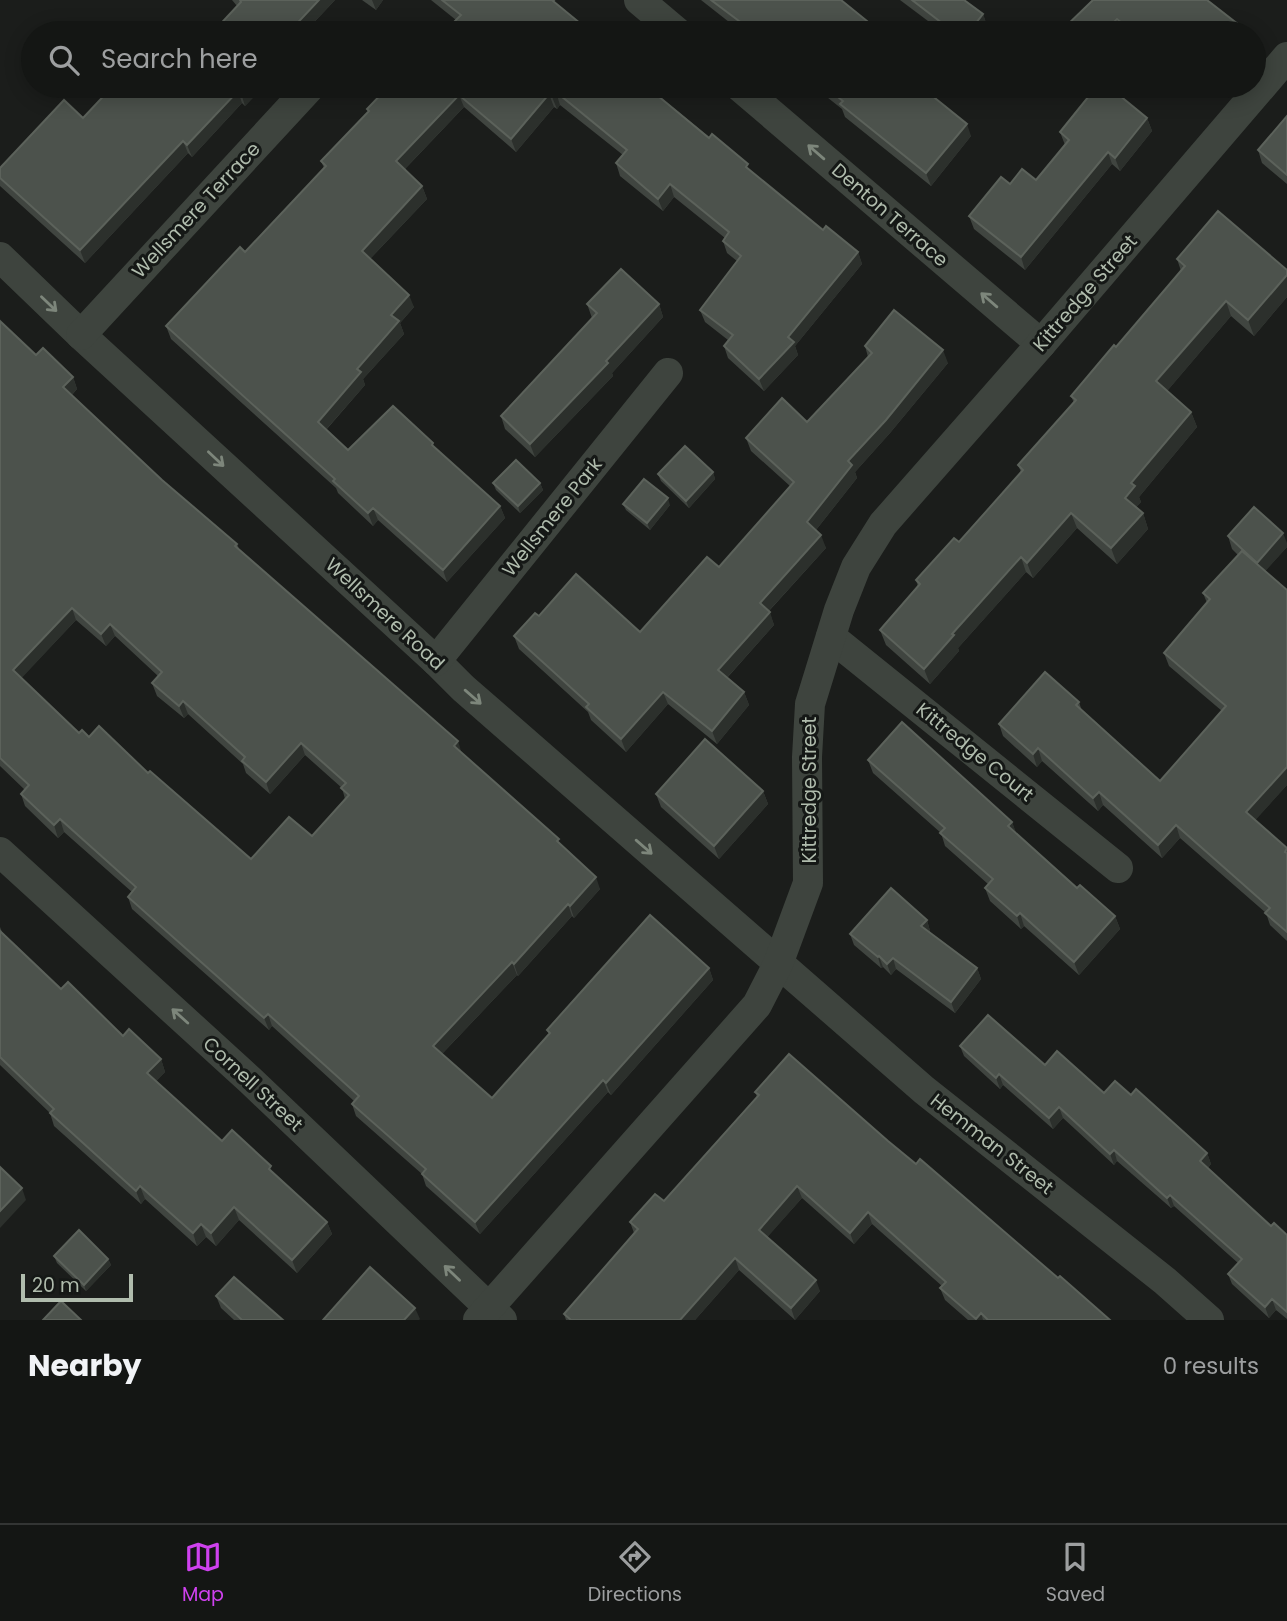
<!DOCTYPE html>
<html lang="en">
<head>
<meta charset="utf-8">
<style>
	body { margin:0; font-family:Poppins,sans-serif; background:#212322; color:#f1f3f6 }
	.scale { position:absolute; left:21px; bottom:18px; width:112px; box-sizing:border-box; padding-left:7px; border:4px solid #b0bcad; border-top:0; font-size:19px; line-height:24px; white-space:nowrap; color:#b0bcad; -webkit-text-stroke:5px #151816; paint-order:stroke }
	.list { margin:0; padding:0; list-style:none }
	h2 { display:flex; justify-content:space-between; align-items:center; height:91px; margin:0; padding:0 28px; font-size:30px }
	h2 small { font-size:23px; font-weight:400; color:#9d9fa0 }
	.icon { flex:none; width:38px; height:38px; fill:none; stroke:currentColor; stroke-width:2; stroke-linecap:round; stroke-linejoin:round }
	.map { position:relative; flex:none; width:1287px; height:1320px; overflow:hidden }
	.search { position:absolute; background:#141614; box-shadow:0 4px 18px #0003; left:21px; right:21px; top:21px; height:77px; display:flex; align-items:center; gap:18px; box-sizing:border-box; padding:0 24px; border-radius:38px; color:#9d9fa0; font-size:26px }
	.sheet { height:203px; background:#141614 }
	nav { display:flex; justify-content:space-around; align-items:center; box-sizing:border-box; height:98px; border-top:2px solid #333534; background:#141614; font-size:19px; color:#9d9fa0 }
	nav a { display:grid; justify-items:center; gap:4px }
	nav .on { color:#cf41ef }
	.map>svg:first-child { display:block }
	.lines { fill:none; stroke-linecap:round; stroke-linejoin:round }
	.street { stroke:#3e443e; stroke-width:30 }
	.wall { fill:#404540; fill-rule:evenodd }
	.shaded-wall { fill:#2c302c }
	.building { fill:#4c524c; stroke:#5c625b; stroke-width:2; fill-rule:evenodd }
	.oneway { stroke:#7d867b }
	.labels { text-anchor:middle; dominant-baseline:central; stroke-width:6; stroke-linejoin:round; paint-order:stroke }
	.street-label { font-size:19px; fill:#b0bcad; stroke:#151816 }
</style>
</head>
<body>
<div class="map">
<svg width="1287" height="1320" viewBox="0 0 1287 1320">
	<rect width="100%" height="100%" fill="#1b1d1b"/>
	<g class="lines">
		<g class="street">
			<path d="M639 0 678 33"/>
			<path d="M739 86 1041 344"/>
			<path d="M0 257 81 335 436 661 463 688 924 1090 1165 1281 1209 1320"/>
			<path d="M81 335 311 86"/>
			<path d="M831 637 1118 868"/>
			<path d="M436 661 668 373"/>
			<path d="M0 852 251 1081 502 1320"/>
			<path d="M478 1320 757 1005 778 964 808 883 807 757 810 704 839 610 856 567 883 524 1041 344 1287 57"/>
		</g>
	</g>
	<g class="wall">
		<path d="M232 0H335L304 33 237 6Z"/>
		<path d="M362 0H383L376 10Z"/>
		<path d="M431 0H556L456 20Z"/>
		<path d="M701 0H841L875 33H743Z"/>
		<path d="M900 0H964L983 14 987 26 981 33H944Z"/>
		<path d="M1093 0 1242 33H1123L1121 31 1119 33H1063L1062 30Z"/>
		<path d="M113 86H264L245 106 242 103 192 157 188 153 85 263 0 186V168L83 118Z"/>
		<path d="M389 86 654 92 823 230 858 252 862 264 795 346 798 355 764 391 728 358 724 346 728 340 705 322 700 310 737 261 727 253 723 241 725 238 674 197 663 211 620 176 616 163 623 155 560 105 557 109 554 107 516 152 464 107 405 169 422 186 427 199 370 259 414 307 400 323 404 334 363 379 365 385 326 430 348 450 435 448 500 506 505 518 447 582 378 520 373 526 338 493 336 488 171 339 166 326 245 252 324 168 321 161 368 112 367 109Z"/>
		<path d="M813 86H920L971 136 931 186 845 117 842 109Z"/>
		<path d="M1190 86H1203L1198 92Z"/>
		<path d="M1287 116V184L1262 163 1258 150Z"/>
		<path d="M1147 118 1152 131 1120 171 1112 164 1025 270 974 229 969 216 1036 180 1065 145 1060 132Z"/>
		<path d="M1177 259 1287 270V297L1254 336 1231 316 1167 391 1191 412 1197 427 1139 497 1141 502 1136 507 1143 513 1148 529 1117 564 1077 528 1033 578 1026 572 958 648 959 651 930 684 886 645 880 630 918 587 916 580 959 542 1021 472 1018 465 1074 403 1071 396 1116 347 1181 271Z"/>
		<path d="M587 304H659L663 317 612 373 613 376 535 457 505 429 501 416 592 318Z"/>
		<path d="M0 321 36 355 73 377 77 389 72 395 162 480 237 544 240 551 462 753 561 845 600 889 574 918 572 916 518 976 517 975 442 1054 492 1098 549 1034 547 1030 709 968 713 980 611 1095 608 1092 480 1234 426 1186 422 1174 356 1116 352 1104 354 1101 272 1026 269 1030 132 909 128 897 132 892 64 832 58 838 25 806 21 794 25 790 0 766ZM76 620 106 646 115 636 158 676 152 683 157 696 184 718 188 714 243 764 246 773 270 794 305 755 342 788 345 799 312 836 251 859 148 773 89 737 79 733 21 678Z"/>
		<path d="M865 346 948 363 890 433 855 472 857 478 816 530 826 548 769 611 774 625 727 678 744 692 749 705 717 744 668 704 626 752 591 720 588 712 519 649 514 636 539 616 640 632 719 567 790 486 751 451 746 438 807 422 868 357Z"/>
		<path d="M713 472 715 479 689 508 661 481 658 474Z"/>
		<path d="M493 483H540L543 490 520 513 496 490Z"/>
		<path d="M623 504 670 505 650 530 626 510Z"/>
		<path d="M1228 536 1287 543V547L1265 571 1287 590V785L1255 820 1287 848V941L1270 925 1266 913 1180 838 1162 858 1103 805 1098 811 1042 761 1037 767 1003 736 999 724 1079 702 1082 711 1160 781 1222 711 1169 666 1164 653 1207 603 1203 593 1238 555 1232 549Z"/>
		<path d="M868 760 1012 822 1016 834 1077 888 1115 916 1120 929 1079 975 1024 926 1021 929 990 901 985 888 988 884 945 846 941 833 873 773Z"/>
		<path d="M763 791 768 804 719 859 661 807 656 794Z"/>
		<path d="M927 920 930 931 929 932 977 968 981 979 955 1013 896 969 891 975 883 967 881 968 854 945 850 934Z"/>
		<path d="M0 927 2 932 61 989 123 1036 161 1059 165 1072 156 1081 222 1141 274 1174 327 1222 332 1234 297 1273 239 1220 216 1246 206 1237 197 1246 145 1199 141 1204 54 1126 50 1113 0 1065Z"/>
		<path d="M960 1046 1045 1065 1104 1093 1131 1095 1207 1153 1211 1164 1208 1168 1271 1226 1287 1235V1319L1276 1310 1269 1318 1232 1284 1228 1274 1238 1263 1174 1206 1171 1208 1117 1161 1114 1165 1063 1118 1053 1129 1003 1085 1000 1089 964 1056Z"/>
		<path d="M755 1092 888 1141 1110 1320H968L945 1300 940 1288 942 1286 872 1224 854 1244 802 1198 767 1237 820 1291 795 1320 739 1270 695 1320H566L564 1314 634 1233 630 1222 664 1201 757 1097Z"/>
		<path d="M54 1256 108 1259 111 1265 86 1291 57 1263Z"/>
		<path d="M216 1296 283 1320H234L221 1308Z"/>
	</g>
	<g class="shaded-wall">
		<path d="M319 0H335L304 33H288Z"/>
		<path d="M372 0H383L376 10Z"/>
		<path d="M983 14 987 26 981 33H968Z"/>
		<path d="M1117 19 1121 31 1119 33H1103Z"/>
		<path d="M872 25 875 33H865Z"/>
		<path d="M1239 25 1242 33H1232Z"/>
		<path d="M248 86H264L245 106 241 93Z"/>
		<path d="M645 86H652L654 92Z"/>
		<path d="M1196 86H1203L1198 92Z"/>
		<path d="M238 91 242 103 192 157 187 145Z"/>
		<path d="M556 92 560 105 557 109 552 97Z"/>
		<path d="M549 94 554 107 516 152 511 139Z"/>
		<path d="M459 95 464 107 400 174 396 161Z"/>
		<path d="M1147 118 1152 131 1120 171 1115 158Z"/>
		<path d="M967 124 971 136 931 186 926 173Z"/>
		<path d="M183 141 188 153 85 263 80 250Z"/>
		<path d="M1108 152 1112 164 1025 270 1021 257Z"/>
		<path d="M670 184 674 197 663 211 658 199Z"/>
		<path d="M422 186 427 199 366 263 362 251Z"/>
		<path d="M858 252 862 264 795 346 798 355 764 391 759 379 788 337Z"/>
		<path d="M1287 275V297L1254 336 1248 320Z"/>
		<path d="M409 295 414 307 400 323 404 334 363 379 365 385 322 434 318 422 357 369 391 315Z"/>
		<path d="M1226 301 1231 316 1162 397 1156 381Z"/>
		<path d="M659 304 663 317 612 373 613 376 535 457 530 444Z"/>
		<path d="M943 350 948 363 890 433 855 472 857 478 812 535 807 522 848 461Z"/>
		<path d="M73 377 77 389 68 399 63 387Z"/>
		<path d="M1191 412 1197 427 1139 497 1141 502 1131 513 1125 498 1131 483Z"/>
		<path d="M713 472 715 479 689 508 686 501Z"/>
		<path d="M540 483 543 490 520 513 518 506Z"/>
		<path d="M668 498 670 505 650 530 647 523Z"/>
		<path d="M500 506 505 518 447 582 443 570Z"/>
		<path d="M373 508 378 520 373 526 368 513Z"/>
		<path d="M1071 513 1077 528 1033 578 1027 563Z"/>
		<path d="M1143 513 1148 529 1117 564 1111 548Z"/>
		<path d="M1283 533 1287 543V547L1261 576 1257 563Z"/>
		<path d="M821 535 826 548 764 616 760 603Z"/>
		<path d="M1021 557 1026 572 958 648 959 651 930 684 924 669 952 634Z"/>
		<path d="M72 608 76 620 17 683 13 670Z"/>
		<path d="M770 612 774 625 722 683 718 670Z"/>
		<path d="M110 624 115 636 106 646 101 634Z"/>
		<path d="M663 692 668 704 626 752 621 739Z"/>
		<path d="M744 692 749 705 717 744 712 731Z"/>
		<path d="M183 701 188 714 184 718 179 706Z"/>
		<path d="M458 741 462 754 454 746Z"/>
		<path d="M301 743 305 755 270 794 266 782Z"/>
		<path d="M1038 748 1042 761 1037 767 1033 754Z"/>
		<path d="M1287 767V785L1251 825 1246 812Z"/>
		<path d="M763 791 768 804 719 859 714 846Z"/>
		<path d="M1099 792 1103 805 1098 811 1093 798Z"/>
		<path d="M60 819 64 832 58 838 54 825Z"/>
		<path d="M1012 822 1017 835 1008 826Z"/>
		<path d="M1176 825 1180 838 1162 858 1158 845Z"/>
		<path d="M596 877 600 889 574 918 570 906Z"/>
		<path d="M568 904 572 916 518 976 514 964Z"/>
		<path d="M1020 913 1024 926 1021 929 1017 916Z"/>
		<path d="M1115 916 1120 929 1079 975 1074 962Z"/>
		<path d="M927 920 930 931 925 937 921 926Z"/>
		<path d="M879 956 883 967 881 968 878 957Z"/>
		<path d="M893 958 896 969 891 975 887 964Z"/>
		<path d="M512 962 517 975 438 1058 433 1046Z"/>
		<path d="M709 968 713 980 611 1095 606 1083Z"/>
		<path d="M977 968 981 979 955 1013 951 1002Z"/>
		<path d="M268 1014 272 1026 269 1030 264 1018Z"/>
		<path d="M161 1059 165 1072 152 1086 147 1073Z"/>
		<path d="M999 1074 1003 1085 1000 1089 996 1078Z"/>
		<path d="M603 1080 608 1092 480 1234 475 1222Z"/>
		<path d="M1059 1107 1063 1118 1053 1129 1049 1118Z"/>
		<path d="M1114 1150 1117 1161 1114 1165 1110 1154Z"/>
		<path d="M1207 1153 1211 1164 1204 1172 1200 1161Z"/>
		<path d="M140 1186 145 1199 141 1204 136 1191Z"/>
		<path d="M797 1186 802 1198 764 1241 759 1230Z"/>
		<path d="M22 1188 26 1200 0 1228V1211Z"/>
		<path d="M1170 1195 1174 1206 1171 1208 1167 1198Z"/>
		<path d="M234 1207 239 1220 216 1246 211 1233Z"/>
		<path d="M868 1212 872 1224 854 1244 850 1233Z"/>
		<path d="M327 1222 332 1234 297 1273 292 1260Z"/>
		<path d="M201 1224 206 1237 197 1246 193 1233Z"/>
		<path d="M735 1258 739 1270 695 1320H680Z"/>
		<path d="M108 1259 111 1265 86 1291 84 1285Z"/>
		<path d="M816 1280 820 1291 795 1320 791 1308Z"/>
		<path d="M1272 1299 1276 1310 1269 1318 1265 1307Z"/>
		<path d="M415 1308 420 1319 419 1320H404Z"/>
		<path d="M981 1313 983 1320H976V1319Z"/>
	</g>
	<g class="building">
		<path d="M240 0H319L288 33H212L241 2Z"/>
		<path d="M442 0H554L553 1 592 33H443L461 15Z"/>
		<path d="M711 0H841L872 25 865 33H755Z"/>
		<path d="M912 0H964L983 14 968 33H955Z"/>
		<path d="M1093 0H1207L1239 25 1232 33H1134L1117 19 1103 33H1065L1062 30Z"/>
		<path d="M113 86H248L241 93 238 91 187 145 183 141 80 250 0 178V168L64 100 83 118Z"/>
		<path d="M389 86H646L709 138 712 134 748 164 746 167 823 230 826 226 858 252 788 337 794 342 759 379 724 346 733 335 700 310 741 256 723 241 729 232 670 184 658 199 616 163 627 150 556 92 552 97 549 94 511 139 459 95 396 161 422 186 362 251 409 295 391 315 399 321 357 369 361 372 318 422 348 450 393 406 433 443 432 445 500 506 443 570 373 508 368 513 333 481 335 479 166 326 240 247 245 252 326 166 321 161 369 111 367 109Z"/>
		<path d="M824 86H920L967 124 926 173 840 104 843 101Z"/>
		<path d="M1097 86H1108L1147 118 1115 158 1108 152 1021 257 969 216 1001 177 1010 184 1022 169 1036 180 1069 140 1060 132Z"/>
		<path d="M1287 116V175L1258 150Z"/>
		<path d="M1218 211 1287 270V275L1248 320 1226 301 1156 381 1191 412 1131 483 1135 486 1125 498 1143 513 1111 548 1071 513 1027 563 1021 557 952 634 954 635 924 669 880 630 920 584 916 580 954 538 959 542 1023 470 1018 465 1076 400 1071 396 1114 345 1116 347 1185 266 1177 259Z"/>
		<path d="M621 269 659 304 606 361 608 363 530 444 501 416 597 313 587 304Z"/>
		<path d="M894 310 943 350 886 420 848 461 852 465 807 522 821 535 760 603 770 612 718 670 744 692 712 731 663 692 621 739 586 707 589 704 514 636 535 613 539 616 576 574 640 632 707 557 719 567 794 482 746 438 782 398 807 422 872 353 865 346Z"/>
		<path d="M0 321 36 355 43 348 73 377 63 387 162 480 237 544 235 546 458 741 454 746 559 839 557 841 596 877 570 906 568 904 514 964 512 962 433 1046 492 1098 550 1033 547 1030 650 915 709 968 606 1083 603 1080 475 1222 422 1174 426 1169 352 1104 359 1096 268 1014 264 1018 128 897 136 887 60 819 54 825 21 794 29 785 0 758ZM72 608 101 634 110 624 162 672 152 683 179 706 183 701 245 757 242 761 266 782 301 743 346 783 341 788 349 795 312 836 289 817 251 859 150 771 148 773 99 726 89 737 82 730 79 733 13 670Z"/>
		<path d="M685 446 713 472 686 501 658 474Z"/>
		<path d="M516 460 540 483 518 506 493 483Z"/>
		<path d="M644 479 668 498 647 523 623 504Z"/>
		<path d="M1254 507 1283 533 1257 563 1228 536Z"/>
		<path d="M1242 551 1287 590V767L1246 812 1287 848 1285 852 1287 853V932L1265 913 1270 908 1176 825 1158 845 1099 792 1093 798 1038 748 1033 754 999 724 1045 672 1079 702 1076 705 1160 781 1226 706 1164 653 1210 599 1203 593Z"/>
		<path d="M902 722 1012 822 1008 826 1077 888 1080 885 1115 916 1074 962 1020 913 1017 916 985 888 993 879 940 833 945 828 868 760Z"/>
		<path d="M705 739 763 791 714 846 656 794Z"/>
		<path d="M891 888 927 920 921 926 977 968 951 1002 893 958 887 964 879 956 878 957 850 934Z"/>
		<path d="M0 931 61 989 68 982 123 1036 129 1029 161 1059 147 1073 222 1141 232 1130 271 1166 269 1169 327 1222 292 1260 234 1207 211 1233 201 1224 193 1233 140 1186 136 1191 50 1113 54 1109 0 1057Z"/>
		<path d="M988 1015 1045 1065 1057 1051 1104 1093 1115 1081 1131 1095 1136 1089 1207 1153 1200 1161 1271 1226 1274 1223 1287 1235V1312L1272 1299 1265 1307 1228 1274 1242 1259 1170 1195 1167 1198 1114 1150 1110 1154 1059 1107 1049 1118 999 1074 996 1078 960 1046Z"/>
		<path d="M789 1054 888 1141 916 1164 920 1159 1058 1278 1060 1276 1110 1320H988L981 1313 976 1319 940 1288 946 1282 868 1212 850 1233 797 1186 759 1230 816 1280 791 1308 735 1258 680 1320H571L564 1314 638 1229 630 1222 655 1194 664 1201 759 1095 755 1092Z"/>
		<path d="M0 1167 22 1188 0 1211Z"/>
		<path d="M79 1230 108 1259 84 1285 54 1256Z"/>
		<path d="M370 1267 415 1308 404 1320H323Z"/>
		<path d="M234 1277 283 1320H242L216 1296Z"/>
		<path d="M61 1301 81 1320H43Z"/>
	</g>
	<defs><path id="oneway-shaft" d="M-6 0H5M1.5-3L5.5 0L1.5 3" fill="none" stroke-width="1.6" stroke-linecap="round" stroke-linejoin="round" transform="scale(1.75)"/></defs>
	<g class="oneway">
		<use href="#oneway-shaft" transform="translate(816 152) rotate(-139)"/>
		<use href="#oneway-shaft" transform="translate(989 300) rotate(-139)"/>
		<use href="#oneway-shaft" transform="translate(49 304) rotate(44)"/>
		<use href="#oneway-shaft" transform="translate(216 459) rotate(43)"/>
		<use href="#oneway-shaft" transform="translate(473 697) rotate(41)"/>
		<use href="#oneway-shaft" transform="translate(644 847) rotate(41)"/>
		<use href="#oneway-shaft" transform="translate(180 1016) rotate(-138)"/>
		<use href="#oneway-shaft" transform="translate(452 1273) rotate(-136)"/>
	</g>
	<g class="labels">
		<g class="street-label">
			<text transform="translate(196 210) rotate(-47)">Wellsmere Terrace</text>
			<text transform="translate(890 215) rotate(41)">Denton Terrace</text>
			<text transform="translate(1085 293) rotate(-49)">Kittredge Street</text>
			<text transform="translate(552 517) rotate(-51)">Wellsmere Park</text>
			<text transform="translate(385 614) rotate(43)">Wellsmere Road</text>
			<text transform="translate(975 752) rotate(39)">Kittredge Court</text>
			<text transform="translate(809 790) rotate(-90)">Kittredge Street</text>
			<text transform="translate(253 1084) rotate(43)">Cornell Street</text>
			<text transform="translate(992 1144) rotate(38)">Hemman Street</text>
		</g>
	</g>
</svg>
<div class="scale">20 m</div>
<div class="search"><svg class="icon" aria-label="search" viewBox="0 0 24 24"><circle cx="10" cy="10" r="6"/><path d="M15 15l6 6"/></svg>Search here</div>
</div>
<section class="sheet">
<h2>Nearby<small>0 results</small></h2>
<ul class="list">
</ul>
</section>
<nav>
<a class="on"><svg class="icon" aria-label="map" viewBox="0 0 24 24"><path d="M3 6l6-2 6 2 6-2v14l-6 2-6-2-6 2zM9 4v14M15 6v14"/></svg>Map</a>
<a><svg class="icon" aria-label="directions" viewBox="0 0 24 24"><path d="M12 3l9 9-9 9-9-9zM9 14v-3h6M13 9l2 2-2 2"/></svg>Directions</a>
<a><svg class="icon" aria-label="saved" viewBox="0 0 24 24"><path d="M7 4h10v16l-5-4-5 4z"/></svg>Saved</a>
</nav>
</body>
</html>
